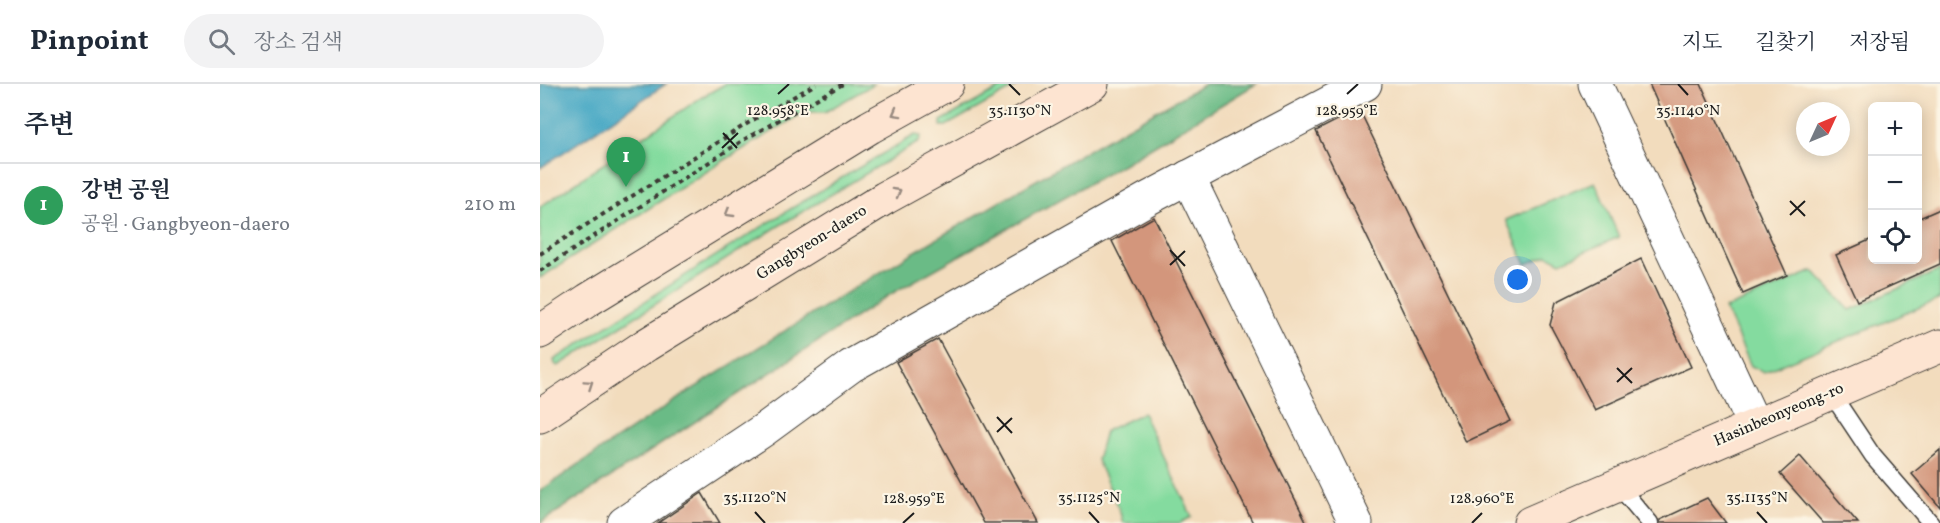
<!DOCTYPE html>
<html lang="ko">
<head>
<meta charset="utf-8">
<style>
	body { margin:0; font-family:Vollkorn,"Noto Serif KR",serif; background:#f2f2f3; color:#1f2937 }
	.controls { position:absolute; right:18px; top:18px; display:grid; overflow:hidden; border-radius:9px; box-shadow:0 3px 15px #0003 }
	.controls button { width:54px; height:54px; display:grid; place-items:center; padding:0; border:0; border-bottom:2px solid #e0e1e3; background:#fff; color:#1f2937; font:30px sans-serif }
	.compass { position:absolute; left:1256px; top:18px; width:54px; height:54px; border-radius:50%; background:#fff; box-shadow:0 3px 15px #0003; rotate:46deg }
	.you { position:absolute; left:978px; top:196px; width:21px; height:21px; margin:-15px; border:4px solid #fff; border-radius:50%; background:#1a73e8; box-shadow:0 0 0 9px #1a73e833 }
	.badge { display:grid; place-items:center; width:39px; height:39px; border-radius:50%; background:#db2777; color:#fff; font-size:20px; font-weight:700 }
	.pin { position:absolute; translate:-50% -50px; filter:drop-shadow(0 2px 3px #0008) }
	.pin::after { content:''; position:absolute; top:32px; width:21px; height:18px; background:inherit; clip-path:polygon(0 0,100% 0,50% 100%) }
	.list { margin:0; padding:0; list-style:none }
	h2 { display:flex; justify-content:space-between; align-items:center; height:78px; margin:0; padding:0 24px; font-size:26px }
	h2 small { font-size:20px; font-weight:400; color:#747a83 }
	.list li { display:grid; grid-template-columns:39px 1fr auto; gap:18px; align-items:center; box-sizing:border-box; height:84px; padding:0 24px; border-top:2px solid #e0e1e3 }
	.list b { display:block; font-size:22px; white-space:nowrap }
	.list p { margin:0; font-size:20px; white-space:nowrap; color:#747a83 }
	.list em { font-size:20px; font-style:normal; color:#747a83 }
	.icon { flex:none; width:33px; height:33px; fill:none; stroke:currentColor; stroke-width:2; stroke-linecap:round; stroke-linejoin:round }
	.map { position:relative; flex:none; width:1400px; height:439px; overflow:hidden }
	header { display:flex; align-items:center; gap:36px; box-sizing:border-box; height:84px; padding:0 30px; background:#fff; border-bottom:2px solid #e0e1e3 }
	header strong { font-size:28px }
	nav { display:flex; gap:33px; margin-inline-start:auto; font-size:21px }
	.search { width:420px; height:54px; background:#f2f2f3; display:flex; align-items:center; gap:15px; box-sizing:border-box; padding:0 21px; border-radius:33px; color:#747a83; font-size:22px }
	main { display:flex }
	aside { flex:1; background:#fff }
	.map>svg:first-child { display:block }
	.green { fill:#84db9f; stroke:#507c5e; stroke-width:1.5 }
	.forest { fill:#6bbb86; stroke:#446c51; stroke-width:1.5 }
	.water { fill:#44a7c4; stroke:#306270; stroke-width:1.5 }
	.building { fill:#d3967c }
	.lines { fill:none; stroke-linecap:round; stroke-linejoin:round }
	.lane-casing { stroke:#3c3934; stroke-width:19 }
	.street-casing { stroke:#3c3934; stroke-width:35 }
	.secondary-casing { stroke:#3c3934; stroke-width:35 }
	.path { stroke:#3c3934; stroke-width:4; stroke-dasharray:4.5 4.5; stroke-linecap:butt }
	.lane { stroke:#fff; stroke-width:16 }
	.street { stroke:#fff; stroke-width:33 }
	.secondary { stroke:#fde4d1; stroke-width:33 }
	.oneway { stroke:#988a80 }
	.ticks { fill:none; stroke:#1c1c1c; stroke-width:2 }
	.labels { text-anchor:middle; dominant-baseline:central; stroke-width:4.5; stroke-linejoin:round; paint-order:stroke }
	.street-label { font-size:16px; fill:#1c1c1c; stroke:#fcf5e5 }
	.ticks-label { font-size:15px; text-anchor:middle; fill:#1c1c1c; stroke:#fcf5e5; stroke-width:4.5; stroke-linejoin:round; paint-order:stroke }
</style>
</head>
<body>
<header>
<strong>Pinpoint</strong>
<div class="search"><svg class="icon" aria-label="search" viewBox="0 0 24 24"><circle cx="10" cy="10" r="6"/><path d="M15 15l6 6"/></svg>장소 검색</div>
<nav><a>지도</a><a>길찾기</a><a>저장됨</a></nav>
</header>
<main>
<aside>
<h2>주변<small></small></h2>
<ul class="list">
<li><span class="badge" style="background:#2e9e5b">1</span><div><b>강변 공원</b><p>공원 · Gangbyeon-daero</p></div><em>210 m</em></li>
</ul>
</aside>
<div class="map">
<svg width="1400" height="439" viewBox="0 0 1400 439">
	<rect width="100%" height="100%" fill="#fcf5e5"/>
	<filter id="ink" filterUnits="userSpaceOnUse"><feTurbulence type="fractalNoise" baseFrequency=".0167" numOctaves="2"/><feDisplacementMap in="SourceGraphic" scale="12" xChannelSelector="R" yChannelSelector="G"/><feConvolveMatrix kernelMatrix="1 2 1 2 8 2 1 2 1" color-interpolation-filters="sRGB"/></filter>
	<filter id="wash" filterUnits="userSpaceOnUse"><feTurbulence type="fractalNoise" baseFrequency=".008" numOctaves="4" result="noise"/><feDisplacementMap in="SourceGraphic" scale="24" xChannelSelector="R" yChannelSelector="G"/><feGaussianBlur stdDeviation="1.35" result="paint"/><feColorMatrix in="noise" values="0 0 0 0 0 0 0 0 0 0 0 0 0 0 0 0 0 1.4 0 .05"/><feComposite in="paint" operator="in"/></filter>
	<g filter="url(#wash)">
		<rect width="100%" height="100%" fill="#f2dcbd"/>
		<g class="green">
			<path d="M185 0H334L285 28H266L258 32 183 77 0 194V123L162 13Z"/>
			<path d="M468 0H481L406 42H401V37Z"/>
			<path d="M375 51 381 52 379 58 237 143 18 282 15 280 14 276C133 199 252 121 375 51Z"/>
			<path d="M1055 98 1079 153 1021 178 1008 171 986 180 966 136Z"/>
			<path d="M1400 186V215L1224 288 1211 282 1185 225 1273 187 1310 226Z"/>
			<path d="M603 329 652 433 640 439H583L579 425 557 376 565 347Z"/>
		</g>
		<path class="forest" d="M665 0H716L585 79 351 210 0 439V407C142 309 288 218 437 131 513 86 588 42 665 0Z"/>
		<path class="water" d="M0 0H126L0 84Z"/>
		<g id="blocks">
			<g class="building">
				<path d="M1109 0H1161L1247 191 1203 210Z"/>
				<path d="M819 25 970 337 926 358 776 47Z"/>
				<path d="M1400 125V180L1317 217 1296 171 1332 155V176H1377V135Z"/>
				<path d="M614 133 767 439H713L572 157Z"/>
				<path d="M1101 175 1151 283 1055 326 1010 241 1016 218Z"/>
				<path d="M398 255 498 439H444L356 278Z"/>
				<path d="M1400 366V423L1372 390Z"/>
				<path d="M1260 372 1318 439H1283L1240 390Z"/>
				<path d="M162 409 180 439H118Z"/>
				<path d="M1167 414 1186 439H1120V436Z"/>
			</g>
		</g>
	</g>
	<g filter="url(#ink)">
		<use href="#blocks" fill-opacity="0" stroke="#3c3934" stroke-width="1.5"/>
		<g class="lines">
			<g class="lane-casing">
				<g id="lane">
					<path d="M1291 309 1333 372 1391 439"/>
					<path d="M1077 400 1110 439"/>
				</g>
			</g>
			<g class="street-casing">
				<g id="street">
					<path d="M1055 0 1215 342"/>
					<path d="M648 93 816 439"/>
					<path d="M84 439 225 345 311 282 609 114 825 0"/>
				</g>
			</g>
			<g class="secondary-casing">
				<g id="secondary">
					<path d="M0 248 48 216 330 43 407 0"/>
					<path d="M0 332 106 261 345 114 552 0"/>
					<path d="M990 439 1400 262"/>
				</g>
			</g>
			<g class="path">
				<path d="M0 170 213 36 276 0"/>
				<path d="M0 187 205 55 303 0"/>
			</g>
			<use href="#lane" class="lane"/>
			<use href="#street" class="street"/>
			<use href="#secondary" class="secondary"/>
		</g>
		<defs><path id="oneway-chevron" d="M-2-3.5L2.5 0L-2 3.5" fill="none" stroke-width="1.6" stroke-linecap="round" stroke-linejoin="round" transform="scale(1.5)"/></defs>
		<g class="oneway">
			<use href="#oneway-chevron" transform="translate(356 29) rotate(151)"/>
			<use href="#oneway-chevron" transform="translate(357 108) rotate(-29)"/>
			<use href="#oneway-chevron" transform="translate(189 129) rotate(149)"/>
			<use href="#oneway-chevron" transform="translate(49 300) rotate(-34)"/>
		</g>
	</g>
	<path class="ticks" d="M469 0 480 11M1138 0 1148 11M238 10 249 0M807 10 818 0M183 49 197 64M182 64 198 49M1250 117 1265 132M1250 131 1265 117M630 166 645 182M630 181 645 167M1077 284 1092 299M1077 298 1092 284M457 333 472 349M457 348 472 334M215 428 225 439M549 428 559 439M1217 428 1227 439M363 439 374 429M932 439 942 429"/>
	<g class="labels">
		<g class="street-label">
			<text transform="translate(272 159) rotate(-32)">Gangbyeon-daero</text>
			<text transform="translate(1239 331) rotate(-23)">Hasinbeonyeong-ro</text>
		</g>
	</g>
	<g class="ticks-label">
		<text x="238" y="31">128.958°E</text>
		<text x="807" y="31">128.959°E</text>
		<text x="1148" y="31">35.1140°N</text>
		<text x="480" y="31">35.1130°N</text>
		<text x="215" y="418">35.1120°N</text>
		<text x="549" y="418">35.1125°N</text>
		<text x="1217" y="418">35.1135°N</text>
		<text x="374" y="419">128.959°E</text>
		<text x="942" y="419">128.960°E</text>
	</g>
</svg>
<div class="controls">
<button>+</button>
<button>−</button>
<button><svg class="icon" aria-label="locate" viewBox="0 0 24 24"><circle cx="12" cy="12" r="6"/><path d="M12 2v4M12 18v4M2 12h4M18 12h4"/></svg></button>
</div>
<svg class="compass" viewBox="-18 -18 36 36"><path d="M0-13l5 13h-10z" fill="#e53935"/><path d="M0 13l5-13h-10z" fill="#747a83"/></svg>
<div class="you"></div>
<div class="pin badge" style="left:86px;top:103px;background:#2e9e5b">1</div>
</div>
</main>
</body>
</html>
